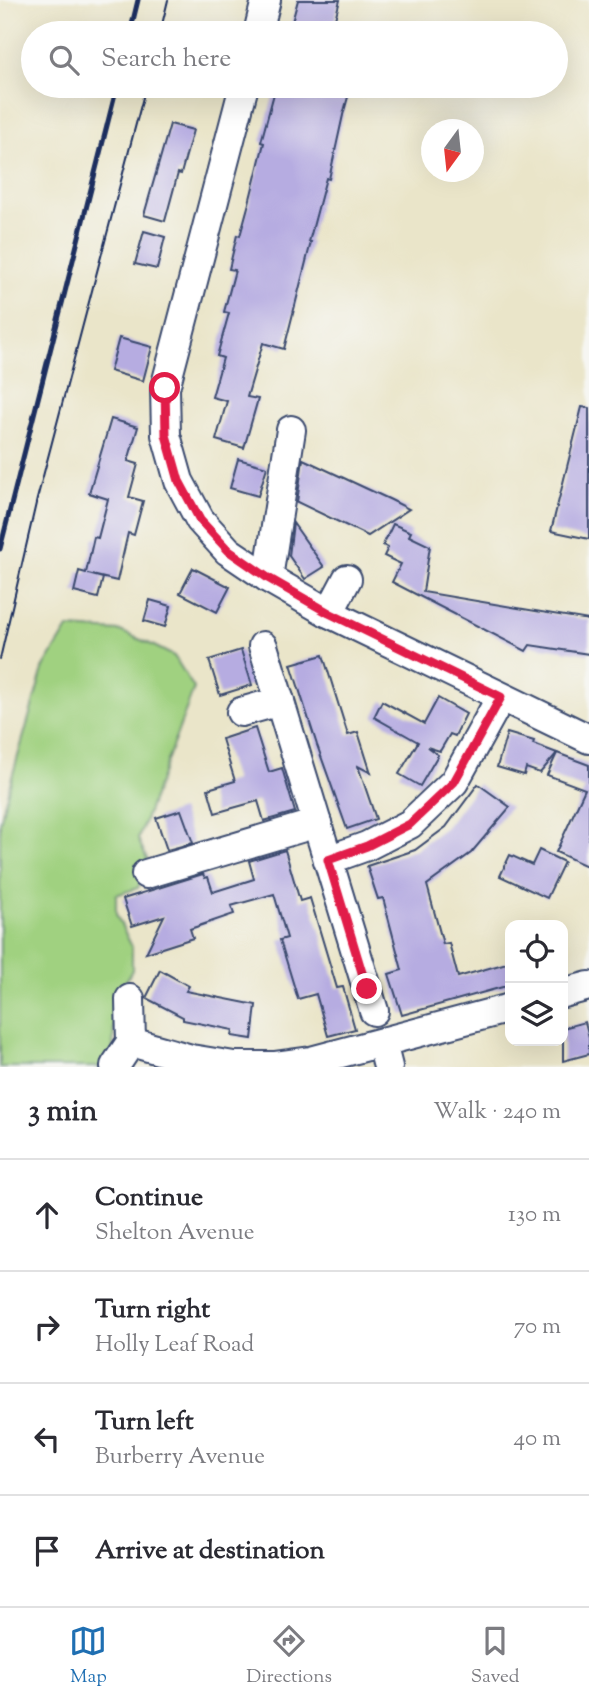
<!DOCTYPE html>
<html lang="en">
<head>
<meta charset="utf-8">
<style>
	body { margin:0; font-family:"Sorts Mill Goudy",serif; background:#f2f2f3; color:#2b2b33 }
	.controls { position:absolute; right:21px; bottom:21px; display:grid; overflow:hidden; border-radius:14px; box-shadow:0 7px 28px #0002 }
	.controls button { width:63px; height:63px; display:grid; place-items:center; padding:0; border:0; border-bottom:2px solid #e1e1e2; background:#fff; color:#2b2b33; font:35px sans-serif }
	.compass { position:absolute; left:421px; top:119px; width:63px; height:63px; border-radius:50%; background:#fff; box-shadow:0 7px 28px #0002; rotate:195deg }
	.stop { position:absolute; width:21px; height:21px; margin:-16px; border:5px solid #e11d48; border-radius:50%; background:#fff }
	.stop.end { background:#e11d48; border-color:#fff; box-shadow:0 2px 7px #0008 }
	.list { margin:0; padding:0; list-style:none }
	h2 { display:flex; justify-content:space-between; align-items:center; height:91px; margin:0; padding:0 28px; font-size:30px }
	h2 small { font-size:23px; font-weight:400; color:#7c7c81 }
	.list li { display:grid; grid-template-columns:46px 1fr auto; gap:21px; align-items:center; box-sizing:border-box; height:112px; padding:0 28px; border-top:2px solid #e1e1e2 }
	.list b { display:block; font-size:26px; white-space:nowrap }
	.list p { margin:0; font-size:23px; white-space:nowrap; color:#7c7c81 }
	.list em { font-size:23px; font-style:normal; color:#7c7c81 }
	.icon { flex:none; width:38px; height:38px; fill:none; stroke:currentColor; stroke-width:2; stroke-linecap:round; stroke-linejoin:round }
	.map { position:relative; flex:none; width:589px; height:1067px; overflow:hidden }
	.search { position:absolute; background:#fff; box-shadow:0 7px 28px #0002; left:21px; right:21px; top:21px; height:77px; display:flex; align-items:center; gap:18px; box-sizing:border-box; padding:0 24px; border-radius:38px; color:#7c7c81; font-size:26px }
	.sheet { height:539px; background:#fff }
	nav { display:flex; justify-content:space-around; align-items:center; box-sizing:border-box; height:98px; border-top:2px solid #e1e1e2; background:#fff; font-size:19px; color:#7c7c81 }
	nav a { display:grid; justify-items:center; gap:4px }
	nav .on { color:#1f6fb2 }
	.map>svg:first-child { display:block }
	.green { fill:#a0d180; stroke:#5e806f; stroke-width:2 }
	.building { fill:#b6ace1 }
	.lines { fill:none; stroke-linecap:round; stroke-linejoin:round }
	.minor-casing { stroke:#3a4a6e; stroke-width:32 }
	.minor { stroke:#fff; stroke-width:28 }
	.tram { stroke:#1b2f5e; stroke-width:2 }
	.rail { stroke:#1b2f5e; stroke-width:5 }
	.route { stroke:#e11d48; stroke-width:9 }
</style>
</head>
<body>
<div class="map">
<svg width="589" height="1067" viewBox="0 0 589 1067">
	<rect width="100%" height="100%" fill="#f6f6f2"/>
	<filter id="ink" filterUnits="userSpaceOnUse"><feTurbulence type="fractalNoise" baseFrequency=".0143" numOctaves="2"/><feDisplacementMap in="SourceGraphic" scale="14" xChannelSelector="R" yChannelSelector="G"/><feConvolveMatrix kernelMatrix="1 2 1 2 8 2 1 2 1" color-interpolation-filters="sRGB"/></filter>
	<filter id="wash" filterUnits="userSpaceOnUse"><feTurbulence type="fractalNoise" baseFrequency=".00686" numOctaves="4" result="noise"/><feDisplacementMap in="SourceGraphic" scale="28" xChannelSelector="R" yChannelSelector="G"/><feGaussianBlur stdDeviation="1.57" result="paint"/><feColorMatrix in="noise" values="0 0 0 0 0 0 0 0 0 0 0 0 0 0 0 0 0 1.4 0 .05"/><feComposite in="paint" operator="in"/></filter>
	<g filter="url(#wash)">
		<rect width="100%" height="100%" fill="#eae5c9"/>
		<path class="green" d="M68 628 120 631 148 643 174 656 194 688 138 839 148 861 138 888 116 895V914L132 947V970L115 1001 113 1049 107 1067H0V823L4 805 43 669Z"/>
		<g id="blocks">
			<g class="building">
				<path d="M298 0H340L334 23 327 22 323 33H289Z"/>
				<path d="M276 86H351L343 115 329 179 326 178 309 242H311L284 349 263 343 247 397 258 399 244 448 216 440 227 401 212 397 223 358 217 356 229 313 224 312 235 270 229 269 237 235 240 236 249 203 264 143 261 142Z"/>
				<path d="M170 124 193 130 181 174 178 173 165 221 144 215Z"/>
				<path d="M144 231 165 237 157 269 135 264Z"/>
				<path d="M119 338 152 347 143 381 110 371Z"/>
				<path d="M582 407 589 408V539L551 531Z"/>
				<path d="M111 419 138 427 128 461 138 464 129 497 143 501 134 535 128 533 117 581 88 574 103 578 98 598 74 592 79 571 86 573 94 537 98 538 108 499 89 493Z"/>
				<path d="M238 459 267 467 258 496 230 488Z"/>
				<path d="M303 459 391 500 409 509 368 536 297 502Z"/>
				<path d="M293 523 324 567 305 579 289 556Z"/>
				<path d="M393 524 411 532 409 536 430 546 423 592 589 620V654L530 645 526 651 392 582 401 564 384 556 388 548 383 545Z"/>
				<path d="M193 568 230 587 217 612 180 593Z"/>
				<path d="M150 600 171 606 165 627 144 621Z"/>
				<path d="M241 650 252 685 220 695 209 660Z"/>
				<path d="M323 655 348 735 358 732 371 773 358 766 376 819 347 829 317 745 291 664Z"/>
				<path d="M438 698 466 714 455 736 450 734 440 751 427 747 438 755 420 786 399 774 418 742 374 717 382 701 424 724Z"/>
				<path d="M255 728 269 772 282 768 295 812 264 821 258 801 215 813 208 789 235 781 222 739Z"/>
				<path d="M507 733 534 741 533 744 557 753 540 773 526 768 524 775 497 767Z"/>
				<path d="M557 753 589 765V867L556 852 585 789 547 775Z"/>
				<path d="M478 784 510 807 471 853 427 885 443 944 449 943 458 977 510 962V985L402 1015 389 974 402 970 383 898 378 899 367 866 415 850 446 827Z"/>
				<path d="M181 810 193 843 167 850 156 818Z"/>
				<path d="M285 850 300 901 310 898 337 988 343 987 355 1029 328 1036 316 994 298 999 280 940 287 938 274 894 231 906 234 914 190 929 193 938 146 953 164 916 132 926 123 899 203 874 205 878 208 877 213 892 254 879 249 861Z"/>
				<path d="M539 850 564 862 547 898 500 876 510 855 532 865Z"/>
				<path d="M160 970 189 986 186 991 256 1005 252 1039 232 1036 233 1030 183 1020V1017L146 998Z"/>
				<path d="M585 1022 589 1037V1054L563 1061V1028Z"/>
			</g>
		</g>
	</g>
	<g filter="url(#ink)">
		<use href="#blocks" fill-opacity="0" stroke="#3a4a6e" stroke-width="2"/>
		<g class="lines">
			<g class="minor-casing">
				<g id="minor">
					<path d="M258 33 266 0"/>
					<path d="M244 86 165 388 166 435 179 481 200 520 228 551 268 578 329 613 589 739"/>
					<path d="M268 578 291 430"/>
					<path d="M329 613 347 579"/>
					<path d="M263 646 374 1011"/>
					<path d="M241 712 280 701"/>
					<path d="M328 860 367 846 410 824 454 782 501 697"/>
					<path d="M146 874 317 823"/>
					<path d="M563 993 589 986"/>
					<path d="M131 1042 191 1059 234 1066H274L311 1061 510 1008"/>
					<path d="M382 1043 388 1067"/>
					<path d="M115 1066 131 1042 130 999"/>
				</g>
			</g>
			<use href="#minor" class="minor"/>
			<g class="tram">
				<path d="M160 33 168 0"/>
				<path d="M0 659 37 499 146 86"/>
			</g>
			<g class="rail">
				<path d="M130 33 138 0"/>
				<path d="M0 549 117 86"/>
			</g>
		</g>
	</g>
	<g class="lines" filter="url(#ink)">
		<path class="route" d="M165 388 166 435 179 481 200 520 229 551 268 578 329 613 501 697 454 782 410 824 367 846 328 860 367 989"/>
	</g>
</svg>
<div class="controls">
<button><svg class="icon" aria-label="locate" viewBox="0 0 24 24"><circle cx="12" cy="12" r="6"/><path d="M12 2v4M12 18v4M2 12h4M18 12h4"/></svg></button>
<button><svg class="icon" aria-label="layers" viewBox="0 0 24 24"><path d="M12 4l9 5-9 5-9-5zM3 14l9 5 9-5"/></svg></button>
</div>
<svg class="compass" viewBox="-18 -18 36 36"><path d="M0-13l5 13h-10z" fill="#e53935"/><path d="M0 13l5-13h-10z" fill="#7c7c81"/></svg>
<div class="stop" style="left:165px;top:388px"></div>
<div class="stop end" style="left:367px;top:989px"></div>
<div class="search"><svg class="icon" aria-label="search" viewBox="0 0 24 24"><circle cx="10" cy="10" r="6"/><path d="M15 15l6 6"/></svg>Search here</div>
</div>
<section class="sheet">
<h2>3 min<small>Walk · 240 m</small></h2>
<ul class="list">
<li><svg class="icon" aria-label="ahead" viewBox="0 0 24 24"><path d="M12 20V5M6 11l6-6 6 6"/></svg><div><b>Continue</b><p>Shelton Avenue</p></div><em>130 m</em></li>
<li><svg class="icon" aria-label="right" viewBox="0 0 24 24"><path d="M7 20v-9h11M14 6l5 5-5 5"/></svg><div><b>Turn right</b><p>Holly Leaf Road</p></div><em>70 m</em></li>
<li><svg class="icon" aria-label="left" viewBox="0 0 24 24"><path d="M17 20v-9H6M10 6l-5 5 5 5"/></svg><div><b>Turn left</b><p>Burberry Avenue</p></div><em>40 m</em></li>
<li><svg class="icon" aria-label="arrive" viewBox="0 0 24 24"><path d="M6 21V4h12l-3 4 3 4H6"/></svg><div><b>Arrive at destination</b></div></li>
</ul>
</section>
<nav>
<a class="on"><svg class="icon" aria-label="map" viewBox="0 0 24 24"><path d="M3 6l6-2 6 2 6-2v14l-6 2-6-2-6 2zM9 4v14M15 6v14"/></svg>Map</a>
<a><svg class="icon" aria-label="directions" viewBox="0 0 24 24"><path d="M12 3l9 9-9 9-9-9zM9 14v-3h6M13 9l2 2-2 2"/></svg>Directions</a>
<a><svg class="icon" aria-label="saved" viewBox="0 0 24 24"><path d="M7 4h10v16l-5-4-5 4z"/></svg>Saved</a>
</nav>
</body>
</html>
